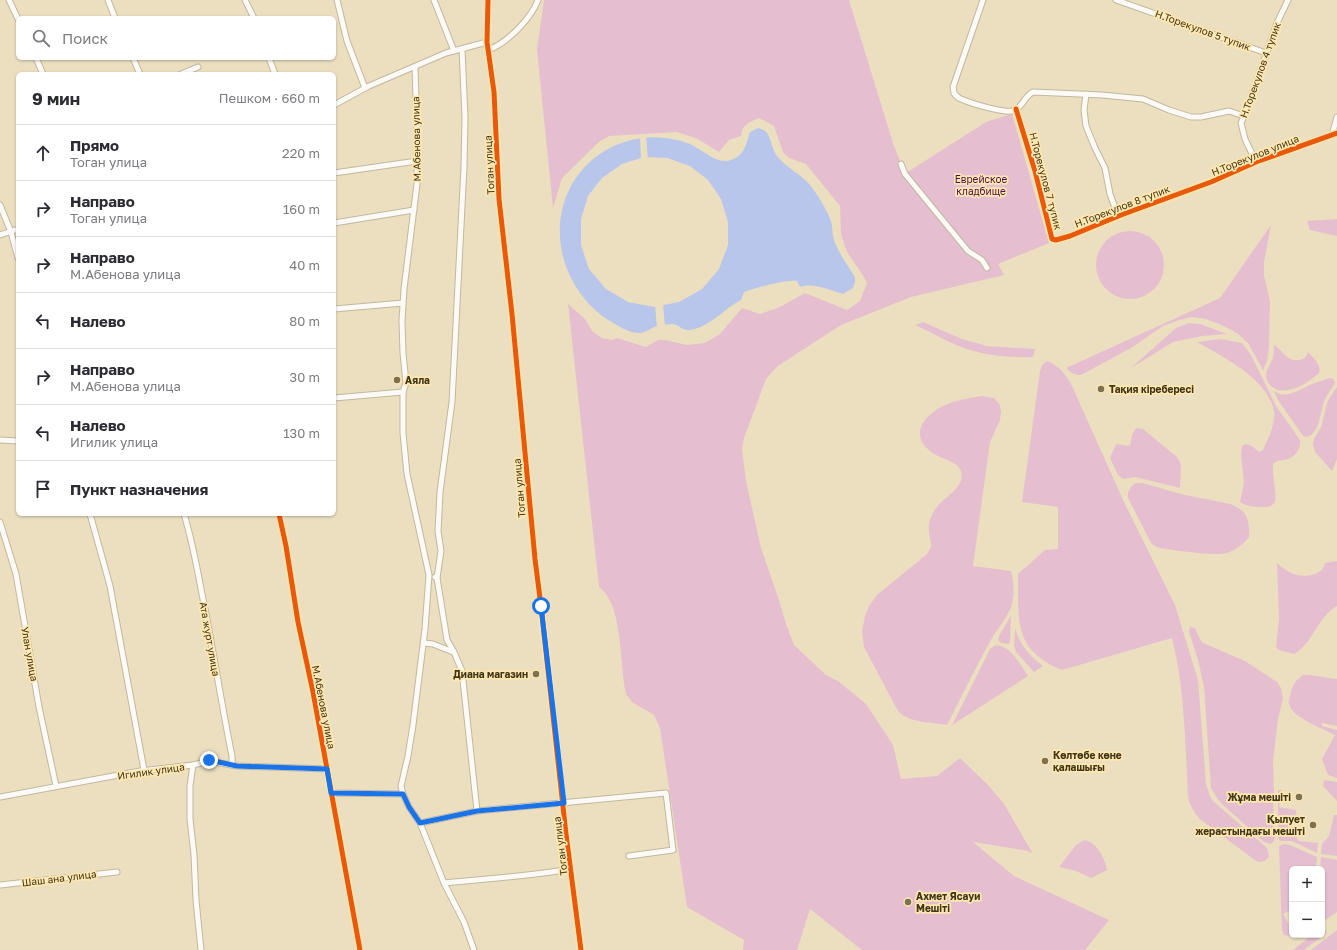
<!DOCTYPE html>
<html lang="ru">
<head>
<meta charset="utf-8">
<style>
	body { margin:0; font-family:"Golos Text",sans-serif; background:#f2f2f3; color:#2b2b33 }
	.controls { position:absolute; right:12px; bottom:12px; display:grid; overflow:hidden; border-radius:6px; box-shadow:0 1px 3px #0004 }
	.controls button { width:36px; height:36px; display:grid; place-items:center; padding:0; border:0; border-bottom:1px solid #e1e1e2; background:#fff; color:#2b2b33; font:20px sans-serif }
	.stop { position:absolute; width:12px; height:12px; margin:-9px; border:3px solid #1a73e8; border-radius:50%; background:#fff }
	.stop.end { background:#1a73e8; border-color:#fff; box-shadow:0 1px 4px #0008 }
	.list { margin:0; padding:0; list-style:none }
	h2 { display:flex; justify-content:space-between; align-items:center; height:52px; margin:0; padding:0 16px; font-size:17px }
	h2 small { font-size:13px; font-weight:400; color:#7c7c81 }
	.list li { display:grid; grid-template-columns:26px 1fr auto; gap:12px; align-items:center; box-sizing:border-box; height:56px; padding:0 16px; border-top:1px solid #e1e1e2 }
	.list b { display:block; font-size:15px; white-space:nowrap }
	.list p { margin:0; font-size:13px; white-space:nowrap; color:#7c7c81 }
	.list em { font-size:13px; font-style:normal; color:#7c7c81 }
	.icon { flex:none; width:22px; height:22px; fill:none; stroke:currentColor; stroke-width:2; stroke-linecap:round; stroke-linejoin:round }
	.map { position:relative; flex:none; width:1337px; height:950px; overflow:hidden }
	.search { position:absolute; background:#fff; box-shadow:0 1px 3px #0004; left:16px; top:16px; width:320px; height:44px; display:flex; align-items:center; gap:10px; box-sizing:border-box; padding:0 14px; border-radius:6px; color:#7c7c81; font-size:15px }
	.panel { position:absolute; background:#fff; box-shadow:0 1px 3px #0004; left:16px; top:72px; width:320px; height:444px; border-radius:6px }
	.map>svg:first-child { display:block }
	.green { fill:#e5bfcf }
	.water { fill:#b9c6eb; fill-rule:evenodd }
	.pier { fill:#ecdfc0 }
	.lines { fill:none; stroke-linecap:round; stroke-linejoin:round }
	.minor-casing { stroke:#c3b89d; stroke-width:7 }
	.minor { stroke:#fcfaf6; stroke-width:5 }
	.cycleway-casing { stroke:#fde7af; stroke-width:8 }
	.cycleway { stroke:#e8590c; stroke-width:5 }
	.route { stroke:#1a73e8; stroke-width:5 }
	.poi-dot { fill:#7d7153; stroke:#fde7af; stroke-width:1.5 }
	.labels { text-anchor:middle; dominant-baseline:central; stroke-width:3.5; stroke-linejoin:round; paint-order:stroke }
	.street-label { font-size:10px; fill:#413619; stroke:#fde7af }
	.park-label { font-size:10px; fill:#4e0d4d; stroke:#fde7af }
	.poi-label { font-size:10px; font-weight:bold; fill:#413619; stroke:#fde7af; text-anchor:start }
</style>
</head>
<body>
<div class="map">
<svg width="1337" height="950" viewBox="0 0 1337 950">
	<rect width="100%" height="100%" fill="#ecdfc0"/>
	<g class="green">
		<path d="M544 0H849L893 143 905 174 968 251 973 252 906 173 986 122 1012 114 1049 243 998 264 1004 275 911 297 841 325 778 366 772 372 766 379 744 438 742 449 746 481 761 548 778 597 786 624 794 645 826 675 838 681 866 704 893 745 901 779 937 776 960 758 987 784 1004 804 1033 854 1028 851 973 842 1014 876 1109 920 1085 950H862L810 909 797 950H743L744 940 687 907 660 728 654 715 632 702 626 694C619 665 624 605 599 587L568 304 585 319 592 331 602 338 612 340 617 338 646 347 658 340H665L687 345 705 343 720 334 742 308 760 314 780 307 805 293 847 310 860 301 867 283 862 274 847 252 841 234 840 206 806 164 789 158 783 152 774 126 759 118C749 122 742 125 741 136L729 140 719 152 696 138 676 132 609 136 600 141 562 178 553 208 537 50Z"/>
		<path d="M1337 219V236L1310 230 1307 221Z"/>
		<path d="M1271 225 1264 262V276L1270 301 1269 347 1267 361 1263 370 1248 343 1238 334 1224 326 1206 319 1192 317 1179 320 1163 326 1131 348 1081 375C1074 375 1071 373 1066 368L1220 298Z"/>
		<circle cx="1130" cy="265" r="34"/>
		<path d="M923 322 962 339 987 346 1035 349 1033 357C1007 358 980 355 956 345 942 339 929 331 915 325Z"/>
		<path d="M1189 323 1200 324 1227 334 1202 336 1173 342 1131 368 1176 328Z"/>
		<path d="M1221 339 1242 343 1251 355 1276 406 1300 440C1301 448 1296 456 1288 459 1282 461 1278 459 1273 464 1272 474 1277 495 1275 502 1272 507 1266 508 1261 507 1255 507 1245 506 1240 502L1244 483 1241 454 1242 446 1246 444 1252 446 1259 452 1263 450C1268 439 1276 423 1274 411 1267 378 1223 357 1197 342Z"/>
		<path d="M1274 345C1283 350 1286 362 1299 360 1305 359 1306 357 1308 352 1313 358 1322 365 1319 373 1309 383 1284 398 1271 386 1268 383 1266 379 1266 375 1266 370 1270 365 1272 360 1274 355 1274 350 1274 345Z"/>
		<path d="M1047 361C1059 365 1067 376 1072 386L1124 502 1175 605 1198 680 1206 784 1210 796 1213 801 1267 848 1269 856C1266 862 1262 863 1256 861L1200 819C1193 811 1190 806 1188 796 1185 743 1185 690 1172 638L1062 670C1012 649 1019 620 1018 574L1045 550 1058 549V507L1022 502 1040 371 1042 365Z"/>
		<path d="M1330 378 1333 379 1335 382C1333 388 1328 393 1325 399 1320 410 1321 434 1306 437L1303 436 1278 400 1274 391C1286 401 1303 387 1315 383 1320 381 1325 380 1330 378Z"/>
		<path d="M1337 387V459L1332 471 1315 452 1313 445 1314 439 1321 427 1328 400Z"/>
		<path d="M983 396 994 398 1000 405 1001 412 1000 420 990 442 973 566 1011 571C1014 583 1015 595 1011 607 1007 618 998 628 992 638 976 666 962 696 947 725 931 722 909 723 898 711L864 647 862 631 865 616 869 606 877 595 926 555C935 544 929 542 929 530 928 522 932 513 937 507 944 497 966 487 961 471 958 462 943 459 936 455 922 447 914 434 925 420 939 403 961 399 983 396Z"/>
		<path d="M1136 428 1143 429 1177 457 1180 462 1181 467 1180 488 1135 477 1123 479 1118 475 1110 458 1116 444 1130 446 1132 435Z"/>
		<path d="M1136 483H1143L1181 494 1230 504C1247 510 1250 520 1249 537 1245 543 1234 551 1227 553 1214 556 1180 551 1165 549L1156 547 1151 543 1128 498C1127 492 1130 486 1136 483Z"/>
		<path d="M1337 561V606C1317 617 1313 644 1294 654L1279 650 1276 647 1279 619 1277 563C1288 573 1300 579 1315 574 1320 572 1324 569 1325 563Z"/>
		<path d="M1011 615 1010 643 1008 644 1001 643 998 640 999 636Z"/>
		<path d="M1190 627 1195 628 1200 639 1203 643 1245 661 1277 682 1281 688 1283 699 1278 718 1273 762 1274 794 1266 795 1267 803H1273L1275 838 1274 841 1271 844 1264 842 1222 804 1217 798 1211 788 1204 687 1198 660 1189 632Z"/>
		<path d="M1015 628C1020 645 1029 655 1043 666L1034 672 1016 652 1014 645Z"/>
		<path d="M996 645C1012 647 1020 664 1028 676L952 725 990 649Z"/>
		<path d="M1303 675H1310L1337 679V726L1322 723V726L1337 730V778L1328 775 1322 759 1335 735C1323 728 1293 719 1289 704 1288 701 1290 696 1291 692 1293 684 1296 680 1303 675Z"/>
		<path d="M1324 780 1337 782V801L1323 786Z"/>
		<path d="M1278 790H1282L1279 807 1296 810 1297 822H1292V834L1295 835 1299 841 1318 843 1317 853 1292 841H1280L1278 838Z"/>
		<path d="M1334 815H1337V856L1321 854 1322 844 1329 836Z"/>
		<path d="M1085 840C1097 843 1105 858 1107 870L1091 878 1076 871 1059 867 1076 845Z"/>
		<path d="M1284 844 1290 845 1317 857 1316 869H1292V909L1283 914 1292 930V934L1288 936 1284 935 1282 930 1279 847 1281 845Z"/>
		<path d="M1321 857 1337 860V912L1324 921 1322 918V869H1320Z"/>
		<path d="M1323 926 1327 933 1304 950H1293L1312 935H1322V927Z"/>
		<path d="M1337 930V950H1311Z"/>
	</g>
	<path class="water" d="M758 128C773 131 769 145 777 156 787 169 804 175 813 189 820 199 827 210 831 221 833 228 832 236 835 243 840 255 848 266 855 277V282L853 288 843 294C830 290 813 282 800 287L797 281C787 279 755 288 744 292L741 300C724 309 710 327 690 330 683 331 679 325 673 324 669 324 664 325 661 325 652 326 647 333 639 333 630 333 620 327 613 323 568 297 546 238 569 190 591 145 644 126 690 144 702 149 716 165 731 160 745 155 746 144 750 132ZM644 157 667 158 690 166 708 180 721 199 728 222V245L719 269 702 289 679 302 654 307 628 302 606 289 589 269 581 245V219L588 196 602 178 622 164Z"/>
	<g class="pier">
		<path d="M646 135 648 160H641L640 136Z"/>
		<path d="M663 303 665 327 657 328 655 304Z"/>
	</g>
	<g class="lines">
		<g class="minor-casing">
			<g id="minor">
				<path d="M9 0 18 19"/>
				<path d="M108 0 115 18"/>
				<path d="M245 0 254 18"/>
				<path d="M337 0 347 41 365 88"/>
				<path d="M434 0 454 51"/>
				<path d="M488 0 487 42 494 92 499 199 512 314 535 559 541 606 566 834 581 950"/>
				<path d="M983 0 953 87 954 93C956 96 958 98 961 99 970 103 1008 115 1016 110 1023 105 1025 96 1033 92L1102 95 1143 99 1169 110 1191 117H1201L1229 111 1244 116"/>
				<path d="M1116 0 1266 53"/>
				<path d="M488 50C507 43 531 19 538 0"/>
				<path d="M36 58 43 74"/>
				<path d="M133 58 140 74"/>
				<path d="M269 58 275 74"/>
				<path d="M415 67 417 129V184L404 289 402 321 403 353 406 383 403 392V433L407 474 429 575 425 629 413 725 408 756 401 786 403 794 409 807 420 823 444 883 464 922 474 950"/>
				<path d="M181 74 198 67"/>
				<path d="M1086 94 1084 110 1086 126 1095 148 1105 168 1110 194 1118 216"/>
				<path d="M334 105 369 86 446 53 487 42"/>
				<path d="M1016 109 1035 171 1052 239 1056 240 1070 236 1121 215 1211 182 1256 162 1337 133"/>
				<path d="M1332 135 1337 117"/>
				<path d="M1256 162 1245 139 1241 123 1246 112 1277 23 1288 0"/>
				<path d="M901 164 905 174 968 251 982 260 987 268"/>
				<path d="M334 173 417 161"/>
				<path d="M0 205 11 232 18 258"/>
				<path d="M334 223 414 210"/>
				<path d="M0 235 18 229"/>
				<path d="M334 309 403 303"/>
				<path d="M334 398 403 392"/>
				<path d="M0 440 18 441"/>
				<path d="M90 514 110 586 144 770"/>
				<path d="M184 514C192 540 197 567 202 594 213 648 221 702 232 756V765"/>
				<path d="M279 514 286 546 298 622 313 692 360 950"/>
				<path d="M0 522 16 574 39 707 56 786"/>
				<path d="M435 577 437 578 447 640 454 652 462 671 477 811"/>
				<path d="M437 578 441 551 438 531 440 492 452 402 464 167 465 118 462 49"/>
				<path d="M424 643 433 644 453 652"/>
				<path d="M193 765 190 786V819L194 855 196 900 201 950"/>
				<path d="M331 793 403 794"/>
				<path d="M0 797 140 771 193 765 209 761 237 766 327 769"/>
				<path d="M420 823 477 811 666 793 673 850 629 856"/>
				<path d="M444 883C487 879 529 876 571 869"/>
				<path d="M0 885 117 872"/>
			</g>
		</g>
		<use href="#minor" class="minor"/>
		<g class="cycleway-casing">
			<g id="cycleway">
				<path d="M488 0 487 42 494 92 499 199 512 314 535 559 541 606 566 834 581 950"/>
				<path d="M1016 109 1035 171 1052 239 1056 240 1070 236 1121 215 1211 182 1256 162 1337 133"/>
				<path d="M279 514 286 546 298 622 313 692 360 950"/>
			</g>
		</g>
		<use href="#cycleway" class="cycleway"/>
	</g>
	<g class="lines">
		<path class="route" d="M209 760 237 766 327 769 331 793 403 794 409 807 420 823 477 811 564 803 541 606"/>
	</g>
	<g class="poi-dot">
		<circle cx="397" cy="380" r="4"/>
		<circle cx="1101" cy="389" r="4"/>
		<circle cx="536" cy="674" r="4"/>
		<circle cx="1045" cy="761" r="4"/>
		<circle cx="1299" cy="797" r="4"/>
		<circle cx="1313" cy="825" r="4"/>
		<circle cx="908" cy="902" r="4"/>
	</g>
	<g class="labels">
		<g class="street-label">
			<text transform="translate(1203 30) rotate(20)">Н.Торекулов 5 тупик</text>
			<text transform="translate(1260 70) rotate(-70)">Н.Торекулов 4 тупик</text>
			<text transform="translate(416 139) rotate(-91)">М.Абенова улица</text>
			<text transform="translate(1255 155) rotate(-22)">Н.Торекулов улица</text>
			<text transform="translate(489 165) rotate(-93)">Тоган улица</text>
			<text transform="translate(1046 181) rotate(75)">Н.Торекулов 7 тупик</text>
			<text transform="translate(1122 206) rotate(-21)">Н.Торекулов 8 тупик</text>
			<text transform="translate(519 488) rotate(-95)">Тоган улица</text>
			<text transform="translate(210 639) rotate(80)">Ата журт улица</text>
			<text transform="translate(30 654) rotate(80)">Улан улица</text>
			<text transform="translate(324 707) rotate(79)">М.Абенова улица</text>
			<text transform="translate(151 771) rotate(-8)">Игилик улица</text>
			<text transform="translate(560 846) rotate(-97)">Тоган улица</text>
			<text transform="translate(59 878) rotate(-7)">Шаш ана улица</text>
		</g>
		<g class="park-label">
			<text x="981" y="179">Еврейское<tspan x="981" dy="12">кладбище</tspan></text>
		</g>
		<g class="poi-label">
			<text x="405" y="380">Аяла</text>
			<text x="1109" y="389">Тақия кіребересі</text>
			<text x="528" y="674" text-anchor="end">Диана магазин</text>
			<text x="1053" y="755">Көлтөбе көне<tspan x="1053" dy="12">қалашығы</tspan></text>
			<text x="1291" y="797" text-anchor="end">Жұма мешіті</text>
			<text x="1305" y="819" text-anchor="end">Қылует<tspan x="1305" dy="12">жерастындағы мешіті</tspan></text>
			<text x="916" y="896">Ахмет Ясауи<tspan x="916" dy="12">Мешіті</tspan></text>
		</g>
	</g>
</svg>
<div class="controls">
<button>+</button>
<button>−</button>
</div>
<div class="stop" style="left:541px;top:606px"></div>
<div class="stop end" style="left:209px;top:760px"></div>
<div class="search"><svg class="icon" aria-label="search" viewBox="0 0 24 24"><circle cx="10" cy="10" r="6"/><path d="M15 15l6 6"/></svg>Поиск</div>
<section class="panel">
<h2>9 мин<small>Пешком · 660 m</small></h2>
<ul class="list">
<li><svg class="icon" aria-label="ahead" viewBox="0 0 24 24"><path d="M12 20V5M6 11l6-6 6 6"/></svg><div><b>Прямо</b><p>Тоган улица</p></div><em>220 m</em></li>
<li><svg class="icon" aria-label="right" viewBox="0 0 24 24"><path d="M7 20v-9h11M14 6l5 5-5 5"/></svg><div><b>Направо</b><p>Тоган улица</p></div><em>160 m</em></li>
<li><svg class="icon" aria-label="right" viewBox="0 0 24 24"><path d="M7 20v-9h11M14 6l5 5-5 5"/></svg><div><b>Направо</b><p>М.Абенова улица</p></div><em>40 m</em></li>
<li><svg class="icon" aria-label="left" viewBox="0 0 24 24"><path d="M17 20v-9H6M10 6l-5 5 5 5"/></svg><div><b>Налево</b></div><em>80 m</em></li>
<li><svg class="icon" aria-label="right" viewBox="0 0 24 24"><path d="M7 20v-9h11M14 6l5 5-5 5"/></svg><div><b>Направо</b><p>М.Абенова улица</p></div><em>30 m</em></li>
<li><svg class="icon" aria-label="left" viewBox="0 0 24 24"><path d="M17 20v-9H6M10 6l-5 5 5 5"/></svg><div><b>Налево</b><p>Игилик улица</p></div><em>130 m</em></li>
<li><svg class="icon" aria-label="arrive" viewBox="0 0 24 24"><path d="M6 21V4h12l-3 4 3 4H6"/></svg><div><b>Пункт назначения</b></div></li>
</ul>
</section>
</div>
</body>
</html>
